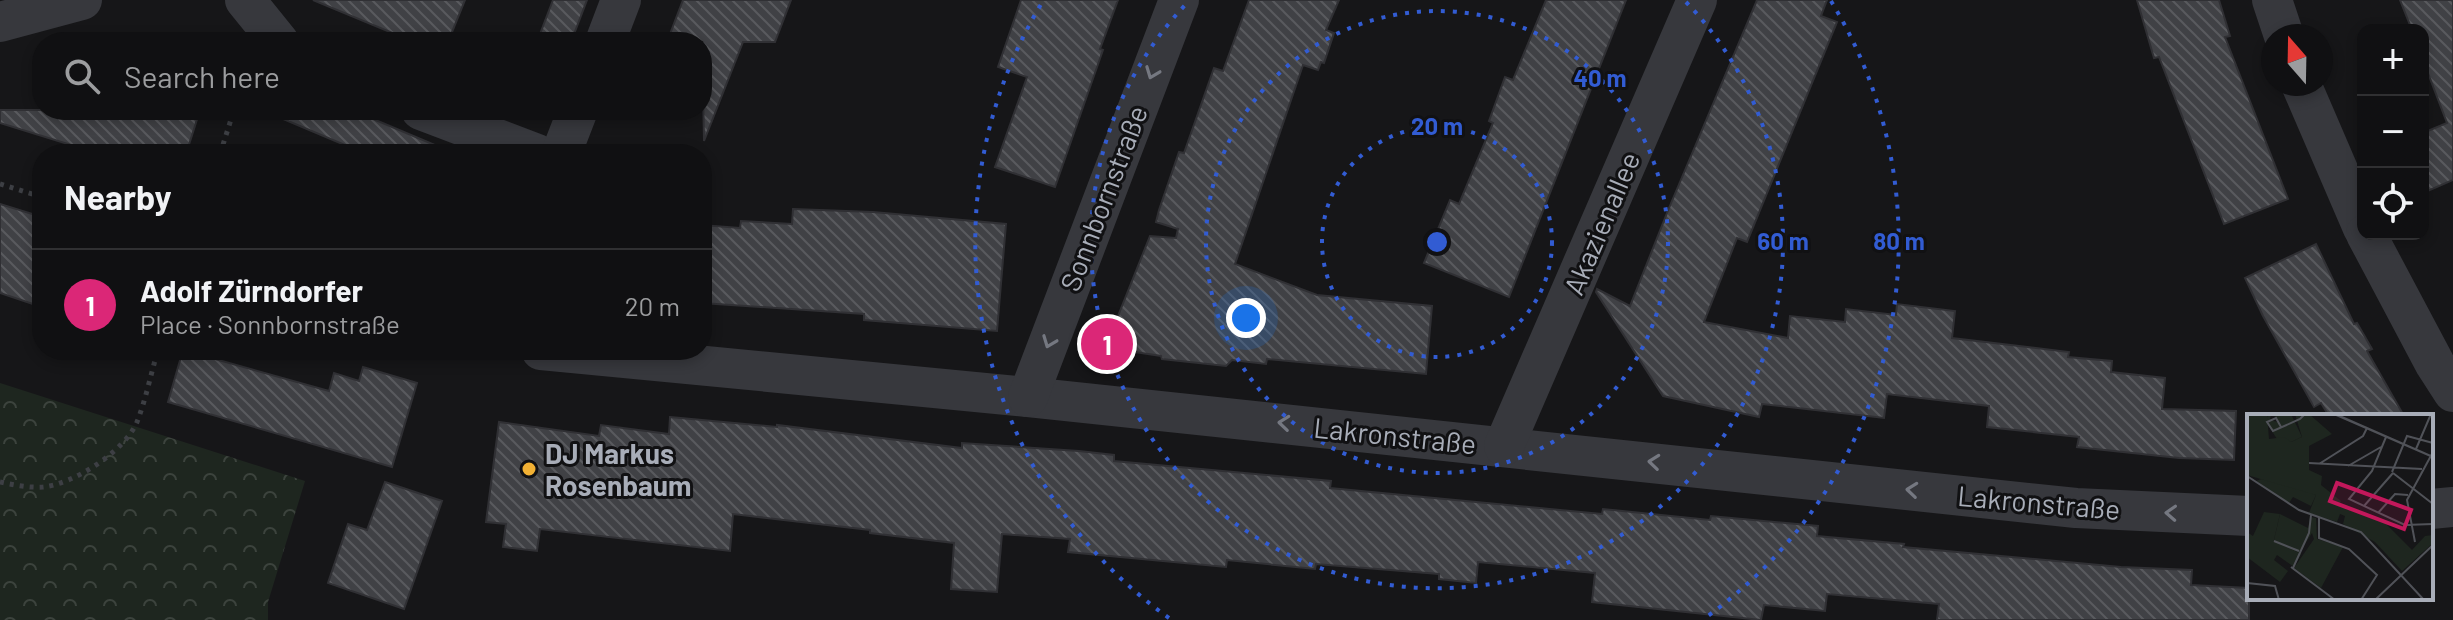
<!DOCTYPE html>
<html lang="en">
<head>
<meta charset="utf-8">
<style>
	body { margin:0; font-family:Barlow,sans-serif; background:#19191b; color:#f1f3f6 }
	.controls { position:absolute; right:24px; top:24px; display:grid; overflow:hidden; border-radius:16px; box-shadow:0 4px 12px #0003 }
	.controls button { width:72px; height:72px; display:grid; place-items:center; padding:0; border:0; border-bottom:2px solid #303032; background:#101012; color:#f1f3f6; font:40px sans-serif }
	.compass { position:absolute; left:2261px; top:24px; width:72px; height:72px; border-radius:50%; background:#101012; box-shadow:0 4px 12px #0003; rotate:340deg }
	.you { position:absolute; left:1246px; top:318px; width:28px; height:28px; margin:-20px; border:6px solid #fff; border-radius:50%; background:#1a73e8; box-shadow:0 0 0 12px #1a73e833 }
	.badge { display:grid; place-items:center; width:52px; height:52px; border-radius:50%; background:#db2777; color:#fff; font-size:26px; font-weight:700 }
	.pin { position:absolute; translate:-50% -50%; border:4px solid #fff; box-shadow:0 2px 8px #0006 }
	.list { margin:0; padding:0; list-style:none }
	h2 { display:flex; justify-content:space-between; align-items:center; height:104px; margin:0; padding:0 32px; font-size:34px }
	h2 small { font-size:26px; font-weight:400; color:#9c9d9f }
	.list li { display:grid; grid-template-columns:52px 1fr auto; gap:24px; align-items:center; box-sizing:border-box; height:112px; padding:0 32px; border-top:2px solid #303032 }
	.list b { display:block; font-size:30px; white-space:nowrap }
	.list p { margin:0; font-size:26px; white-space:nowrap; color:#9c9d9f }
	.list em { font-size:26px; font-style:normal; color:#9c9d9f }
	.icon { flex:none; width:44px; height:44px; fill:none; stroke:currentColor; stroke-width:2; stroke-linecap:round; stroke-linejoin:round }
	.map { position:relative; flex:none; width:2453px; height:620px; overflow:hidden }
	.search { position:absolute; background:#101012; box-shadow:0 4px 12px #0003; left:32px; top:32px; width:680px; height:88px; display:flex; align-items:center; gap:20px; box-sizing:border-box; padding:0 28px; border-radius:32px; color:#9c9d9f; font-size:30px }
	.panel { position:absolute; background:#101012; box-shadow:0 4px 12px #0003; left:32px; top:144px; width:680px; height:216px; border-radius:32px }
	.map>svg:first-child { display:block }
	.forest { fill:url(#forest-crowns) }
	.building { fill:url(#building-back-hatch); stroke:#303034; stroke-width:2 }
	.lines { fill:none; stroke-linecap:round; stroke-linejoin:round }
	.path { stroke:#3d3f44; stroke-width:5; stroke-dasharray:4 6; stroke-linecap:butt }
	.minor { stroke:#37383d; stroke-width:40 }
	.oneway { stroke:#757881 }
	.ring { fill:none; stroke:#325cd3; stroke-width:4; stroke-dasharray:4 8 }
	.poi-dot { fill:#f2b134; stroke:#111113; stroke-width:3 }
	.labels { text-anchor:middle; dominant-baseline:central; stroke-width:6; stroke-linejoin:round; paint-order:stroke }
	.street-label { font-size:28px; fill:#a8adb8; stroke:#111113 }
	.poi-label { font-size:28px; font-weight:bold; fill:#a8adb8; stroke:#111113; text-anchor:start }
	.inset-road { fill:none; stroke:#505258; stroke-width:2 }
	.view { fill:#c2185b; fill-opacity:0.15; stroke:#c2185b; stroke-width:4 }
	.inset-edge { fill:none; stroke:#a8adb8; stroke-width:4 }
	.centre { fill:#325cd3; stroke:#111113; stroke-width:4 }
	.ring-label { font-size:24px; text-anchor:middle; font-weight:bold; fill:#325cd3; stroke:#111113; stroke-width:6; stroke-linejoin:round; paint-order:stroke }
</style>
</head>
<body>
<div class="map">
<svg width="2453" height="620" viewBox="0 0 2453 620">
	<defs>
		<pattern id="forest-crowns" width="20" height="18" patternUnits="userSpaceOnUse" patternTransform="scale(2)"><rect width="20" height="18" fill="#1e261f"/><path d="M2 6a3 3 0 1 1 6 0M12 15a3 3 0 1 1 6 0" fill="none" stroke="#3c433d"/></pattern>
		<pattern id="building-back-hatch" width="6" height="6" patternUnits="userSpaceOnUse" patternTransform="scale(2)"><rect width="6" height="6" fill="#404145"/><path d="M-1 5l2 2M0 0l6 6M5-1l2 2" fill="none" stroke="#595a5e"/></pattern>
	</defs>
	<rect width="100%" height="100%" fill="#161618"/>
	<path class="forest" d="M0 383 305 481 268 602V620H0Z"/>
	<g class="building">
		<path d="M313 0H465L448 42H414Z"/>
		<path d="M553 0H587L571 42H537Z"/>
		<path d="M683 0H791L775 42H743L704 141 702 42H667Z"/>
		<path d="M1021 0H1118L1100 49 1103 50 1055 187 995 167 1027 77 998 67Z"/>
		<path d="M1249 0H1339L1326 30 1334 33 1324 63 1321 62 1318 70 1303 65 1235 264 1317 295 1432 306 1426 374 1267 359 1266 364 1232 360 1226 366 1162 359 1161 356 1128 351 1100 361 1150 236 1176 238 1178 229 1156 222 1159 210 1179 152 1184 153 1214 68 1223 71Z"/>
		<path d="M1546 0H1626L1509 297 1424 263 1450 200 1459 204 1493 123 1489 121 1505 77 1513 80Z"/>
		<path d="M1757 0H1827L1821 16 1837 22 1747 242 1737 238 1704 322 1788 338 1790 316 1845 322 1846 309 1896 315 1897 304 1955 311 1952 338 2069 352 2068 357 2112 361 2111 372 2165 378 2162 409 2236 411 2234 460 2179 458 2077 447 2079 437 1987 427 1989 406 1887 394 1884 418 1762 404 1759 417 1663 396 1596 292 1597 289 1630 306 1669 208Z"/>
		<path d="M2137 0H2219L2230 36 2225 37 2288 199 2224 224 2159 57 2154 58Z"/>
		<path d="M2400 0H2453V180L2423 193V133L2447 123 2423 60V30H2412Z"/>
		<path d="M0 110H200L186 154H100L0 123Z"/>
		<path d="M262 110H352L456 154H366Z"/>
		<path d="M0 204 42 217V307L0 293Z"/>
		<path d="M793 209 873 212 1006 224 997 331 864 320V314L702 303V225L740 228 741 221 792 224Z"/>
		<path d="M2316 244 2354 324 2357 323 2372 349 2367 351 2404 416H2329L2321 403 2314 407 2263 316 2245 278Z"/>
		<path d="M183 350 329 391 334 373 359 381 363 367 417 383 392 467 168 402Z"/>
		<path d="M670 417 777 427V425L962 448V443L1079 451 1114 455V461L1331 481 1330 488 1602 514 1603 509 1710 520 1711 516 1818 526 1817 536 1904 544 1903 547 2121 567 2192 570 2191 585 2249 588V620H1937L1939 604 1827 594 1825 611 1764 605 1761 620 1592 602 1595 573 1478 562 1476 583 1439 579V574L1316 564 1315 569 1227 560 1226 567 1068 552 1070 539 1002 534 997 592 951 589 954 543 870 533V530L733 514 730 551 540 529 537 551 503 547 506 524 486 522 499 422 599 436 601 425 669 434Z"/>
		<path d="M385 482 442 501 404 609 328 583 348 524 367 530Z"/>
	</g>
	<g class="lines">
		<g class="path">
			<path d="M220 154 234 110"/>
			<path d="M0 184 42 197"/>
			<path d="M0 482C14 485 29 488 43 487 74 484 125 451 137 422 146 399 151 373 158 350"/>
		</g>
		<g class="minor">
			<path d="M245 0 279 42"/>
			<path d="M2272 0 2284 36"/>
			<path d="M0 22 82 0"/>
			<path d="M605 42 621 0"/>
			<path d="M2301 84 2363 228"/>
			<path d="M421 110 537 154"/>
			<path d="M561 154 578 110"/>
			<path d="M2366 234 2435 364 2453 392"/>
			<path d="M541 350 1028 397 2076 508 2249 516"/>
			<path d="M1028 397 1179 0"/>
			<path d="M1504 446 1697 0"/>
			<path d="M2431 509 2453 507"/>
		</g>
	</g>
	<defs><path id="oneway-chevron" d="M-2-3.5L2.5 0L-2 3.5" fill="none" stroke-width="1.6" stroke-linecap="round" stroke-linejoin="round" transform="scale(2)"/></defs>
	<g class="oneway">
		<use href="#oneway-chevron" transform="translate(1152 73) rotate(111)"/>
		<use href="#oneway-chevron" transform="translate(1049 342) rotate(111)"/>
		<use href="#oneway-chevron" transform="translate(1284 423) rotate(-174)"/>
		<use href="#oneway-chevron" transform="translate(1654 462) rotate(-174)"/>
		<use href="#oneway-chevron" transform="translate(1912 490) rotate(-174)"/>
		<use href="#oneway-chevron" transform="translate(2171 513) rotate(-177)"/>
	</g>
	<g class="ring">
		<circle cx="1437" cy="242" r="115"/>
		<circle cx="1437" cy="242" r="231"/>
		<path d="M1686 2A346 346 0 1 1 1188 2"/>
		<path d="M1169 618A462 462 0 0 1 1043 1M1831 1A462 462 0 0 1 1705 618"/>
	</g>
	<circle class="poi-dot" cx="529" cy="469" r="8"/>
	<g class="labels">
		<g class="street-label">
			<text transform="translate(1103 198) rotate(-69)">Sonnbornstraße</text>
			<text transform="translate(1601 223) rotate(-67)">Akazienallee</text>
			<text transform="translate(1395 435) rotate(6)">Lakronstraße</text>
			<text transform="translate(2039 502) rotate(5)">Lakronstraße</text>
		</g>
		<g class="poi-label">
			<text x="545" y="453">DJ Markus<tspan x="545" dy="32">Rosenbaum</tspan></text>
		</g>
	</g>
	<g transform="translate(2247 414)">
		<rect width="186" height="186" fill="#161618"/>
		<path d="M24 0 23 6 31 8 27 0H44L55 23 44 28 30 25 17 5ZM14 65 49 71 69 81 64 92 46 83 42 89 9 67ZM17 98 33 100 27 126 54 140 47 153 30 141 27 146 41 157 33 168 0 143V118L6 122Z" fill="#1e261f"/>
		<path d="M0 0H20L22 25 37 23 44 28 55 23 48 0H62L85 20 62 32V56L75 62 74 71 94 87 92 92 138 109 165 136 178 122 186 121V129L155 157 128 128 96 110 98 102 93 100 90 108 62 99 69 81 0 61Z" fill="#1e261f"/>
		<path d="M33 100 61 114 63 103 69 104 70 125 96 133 74 174 47 154 67 125 65 119 52 139 27 126Z" fill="#1e261f"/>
		<path class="inset-road" d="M87 0 186 43M88 0 186 43M34 13 29 4 20 8 26 17 53 5 58 0M139 23 125 57 102 85 158 111 186 110M169 35 184 0M62 49 175 55M72 50 116 22 120 14M101 52 134 33M145 58 160 22 186 29M146 59 186 90M0 62 52 96 114 118 177 186M117 92 146 59M131 99 148 80 161 81M72 103V124L102 135 130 161 114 186M27 127 52 137M168 128 160 86 186 38M44 153 88 186M46 154 62 119 64 101M0 169 28 172 32 186M128 186 186 131"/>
		<path class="view" d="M90 69 164 96 157 115 83 87Z"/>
		<rect width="186" height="186" class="inset-edge"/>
	</g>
	<circle cx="1437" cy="242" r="12" class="centre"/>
	<g class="ring-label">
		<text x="1600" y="87">40 m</text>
		<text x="1437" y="135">20 m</text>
		<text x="1783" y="250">60 m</text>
		<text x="1899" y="250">80 m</text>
	</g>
</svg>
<div class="controls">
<button>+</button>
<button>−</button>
<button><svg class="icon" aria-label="locate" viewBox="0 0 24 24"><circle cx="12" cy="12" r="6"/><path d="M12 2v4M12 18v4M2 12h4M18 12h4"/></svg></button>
</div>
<svg class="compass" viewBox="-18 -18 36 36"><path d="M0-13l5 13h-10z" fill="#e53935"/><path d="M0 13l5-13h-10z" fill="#9c9d9f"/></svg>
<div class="you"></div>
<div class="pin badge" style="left:1107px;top:344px">1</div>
<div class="search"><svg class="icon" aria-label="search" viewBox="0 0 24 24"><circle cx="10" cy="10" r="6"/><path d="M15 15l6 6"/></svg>Search here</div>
<section class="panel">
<h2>Nearby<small></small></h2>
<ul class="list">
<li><span class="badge">1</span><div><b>Adolf Zürndorfer</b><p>Place · Sonnbornstraße</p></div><em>20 m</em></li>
</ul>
</section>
</div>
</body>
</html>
